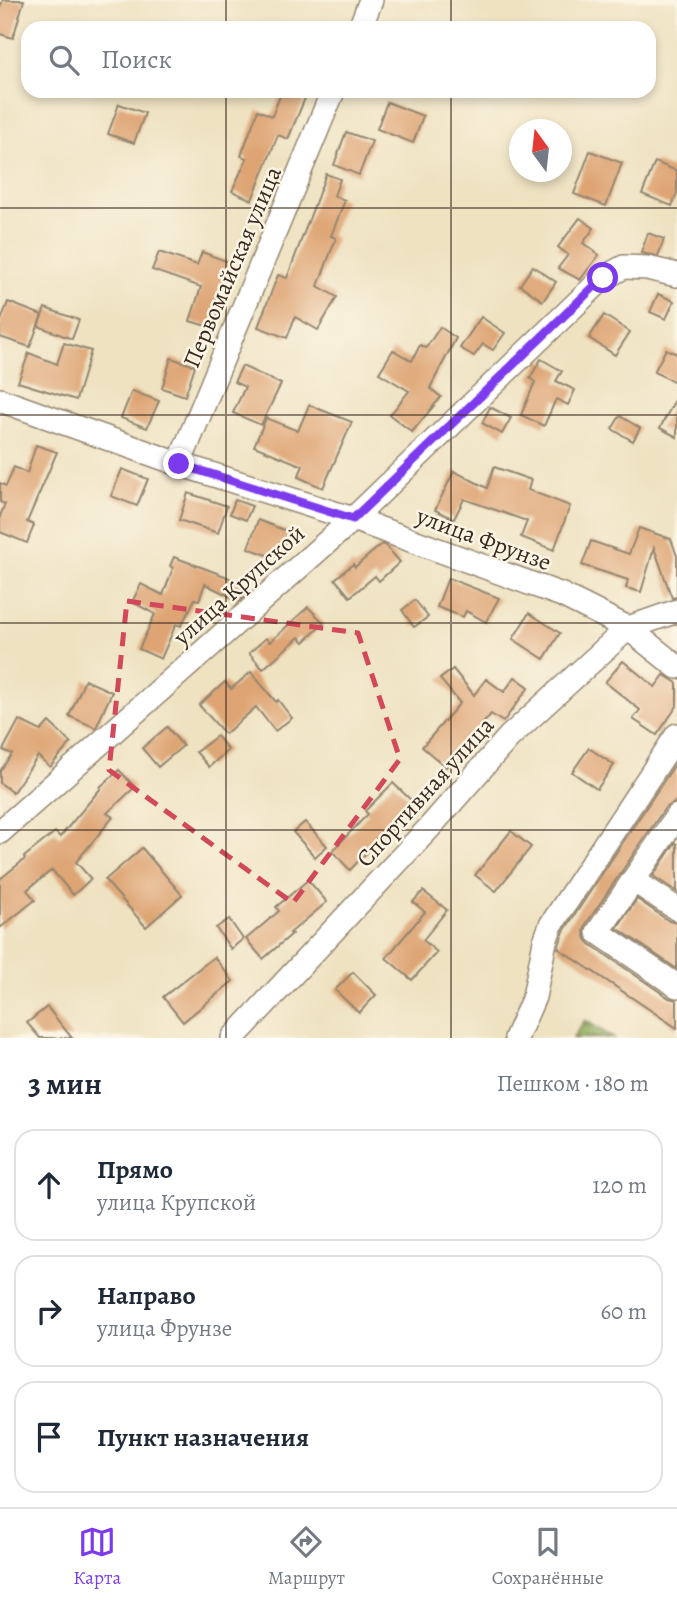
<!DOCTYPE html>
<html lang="ru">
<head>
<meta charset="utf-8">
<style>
	body { margin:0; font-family:Alegreya,serif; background:#f2f2f3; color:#1f2937 }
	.compass { position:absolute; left:509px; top:119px; width:63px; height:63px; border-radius:50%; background:#fff; box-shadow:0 4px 10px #0003; rotate:345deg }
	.stop { position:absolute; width:21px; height:21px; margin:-16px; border:5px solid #7c3aed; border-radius:50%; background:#fff }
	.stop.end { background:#7c3aed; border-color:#fff; box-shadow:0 2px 7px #0008 }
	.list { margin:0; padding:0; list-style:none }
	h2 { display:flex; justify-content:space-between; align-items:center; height:91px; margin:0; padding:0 28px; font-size:30px }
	h2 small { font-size:23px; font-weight:400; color:#747a83 }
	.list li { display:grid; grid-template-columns:46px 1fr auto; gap:21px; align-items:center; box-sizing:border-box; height:112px; margin:0 14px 14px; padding:0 14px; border:2px solid #e0e1e3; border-radius:21px }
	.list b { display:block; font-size:26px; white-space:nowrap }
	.list p { margin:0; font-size:23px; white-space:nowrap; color:#747a83 }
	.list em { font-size:23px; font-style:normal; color:#747a83 }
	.icon { flex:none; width:38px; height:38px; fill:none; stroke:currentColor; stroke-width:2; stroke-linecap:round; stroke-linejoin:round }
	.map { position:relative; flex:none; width:677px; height:1038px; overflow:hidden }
	.search { position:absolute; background:#fff; box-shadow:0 4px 10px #0003; left:21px; right:21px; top:21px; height:77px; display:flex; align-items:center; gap:18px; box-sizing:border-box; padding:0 24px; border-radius:21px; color:#747a83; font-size:26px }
	.sheet { height:469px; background:#fff }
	nav { display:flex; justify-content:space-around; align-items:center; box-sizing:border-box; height:98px; border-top:2px solid #e0e1e3; background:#fff; font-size:19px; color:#747a83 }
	nav a { display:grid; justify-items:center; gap:4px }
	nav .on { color:#7c3aed }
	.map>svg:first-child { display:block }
	.forest { fill:url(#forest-firs); stroke:#666b3e; stroke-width:2 }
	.building { fill:#dea473 }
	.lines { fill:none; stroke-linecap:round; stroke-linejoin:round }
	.minor-casing { stroke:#948670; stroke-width:26 }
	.minor { stroke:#fff; stroke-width:23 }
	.route { stroke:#7c3aed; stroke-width:9 }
	.marked { fill:none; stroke:#d1495b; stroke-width:5; stroke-dasharray:14 9; stroke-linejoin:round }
	.grid { fill:none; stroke:#3b2a1e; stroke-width:2; stroke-opacity:0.55 }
	.labels { text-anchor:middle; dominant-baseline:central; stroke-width:5; stroke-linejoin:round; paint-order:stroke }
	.street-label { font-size:24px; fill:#3b2a1e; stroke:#fcf5e5 }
</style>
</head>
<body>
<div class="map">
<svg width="677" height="1038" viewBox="0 0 677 1038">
	<defs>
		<pattern id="forest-firs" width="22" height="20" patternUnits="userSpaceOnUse" patternTransform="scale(1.75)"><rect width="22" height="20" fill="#92ac5d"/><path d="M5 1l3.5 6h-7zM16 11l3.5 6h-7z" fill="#788c4c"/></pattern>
	</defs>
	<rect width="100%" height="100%" fill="#fcf5e5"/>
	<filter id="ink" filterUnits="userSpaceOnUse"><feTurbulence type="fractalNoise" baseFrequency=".0143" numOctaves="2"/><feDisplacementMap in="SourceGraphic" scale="14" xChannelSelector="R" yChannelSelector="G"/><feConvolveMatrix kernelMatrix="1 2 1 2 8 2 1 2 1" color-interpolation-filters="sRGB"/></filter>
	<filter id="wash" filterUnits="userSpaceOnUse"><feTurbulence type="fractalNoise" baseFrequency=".00686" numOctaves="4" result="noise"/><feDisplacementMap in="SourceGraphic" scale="28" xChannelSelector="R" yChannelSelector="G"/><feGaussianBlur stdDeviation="1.57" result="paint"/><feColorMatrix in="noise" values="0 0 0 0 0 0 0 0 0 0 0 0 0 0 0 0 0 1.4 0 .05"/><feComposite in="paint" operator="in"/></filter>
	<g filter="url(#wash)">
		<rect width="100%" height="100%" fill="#eee2c1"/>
		<path class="forest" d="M585 1020 613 1038H573Z"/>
		<g id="blocks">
			<g class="building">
				<path d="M3 0H24L13 38 0 34V8Z"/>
				<path d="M282 91H308L288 139 278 135 252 200 232 191 247 158 241 156 258 110 272 116Z"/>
				<path d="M387 102 423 116 413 143 377 129Z"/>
				<path d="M119 104 145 113 134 143 108 134Z"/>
				<path d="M346 132 372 141 359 175 334 165Z"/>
				<path d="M590 151 622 163 606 206 574 194Z"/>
				<path d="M655 162 677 171V193L672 206 642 194Z"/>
				<path d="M326 174 340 179 334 196 345 200 331 236 336 238 318 286 337 297 318 330 295 317 287 338 258 327 278 275 287 278Z"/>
				<path d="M580 218 594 228 583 243 599 255 580 280 558 268 568 255 558 247Z"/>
				<path d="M648 233 664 239 658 256 641 253Z"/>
				<path d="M159 252 197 265 202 252 229 262 215 304 221 306 213 328 190 321 201 287 152 270Z"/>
				<path d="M533 266 556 282 543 301 520 285Z"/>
				<path d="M658 294 674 301 666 319 650 312Z"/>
				<path d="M8 302 42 315 30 347 0 337V323Z"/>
				<path d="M45 308 79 320 72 339 38 326Z"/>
				<path d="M604 315 630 332 615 355 589 338Z"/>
				<path d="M481 317 505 333 493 350 483 344 474 356 460 348Z"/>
				<path d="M440 327 456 338 430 388 441 397 412 432 390 415 409 391 379 373 393 350 412 361 420 345 426 348Z"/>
				<path d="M64 343 91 351 76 400 18 382 29 353 57 364Z"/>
				<path d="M666 349 677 354V383L654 372Z"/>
				<path d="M171 358 195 366 185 396 162 388Z"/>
				<path d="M541 359 562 371 556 381 575 390 568 405 556 399 544 426 521 415 535 382 530 378Z"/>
				<path d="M242 366 281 384 261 425 233 413 245 387 234 382Z"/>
				<path d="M132 391 159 401 147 428 121 418Z"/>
				<path d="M677 396V437L660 428Z"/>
				<path d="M309 405 352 422 323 488 298 477 303 466 254 446 266 418 298 431Z"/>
				<path d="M490 407 511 418 502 434 482 423Z"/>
				<path d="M620 416 640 428 633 441 612 429Z"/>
				<path d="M36 445 57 452 27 522 34 525 27 543 0 532V516L5 504 0 502V483L6 486 14 467 27 473Z"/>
				<path d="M494 467 531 480 528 490 570 506 554 550 521 537 527 521 464 499 454 519 435 510 454 471 487 488Z"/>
				<path d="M122 469 148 479 137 506 111 496Z"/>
				<path d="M188 493 227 506 218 533 179 520Z"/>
				<path d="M235 500 252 506 246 520 230 514Z"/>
				<path d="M258 520 289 532 278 559 248 548Z"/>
				<path d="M639 528 671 539 677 556V597L672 598 654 548 641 592 626 588 628 580 582 565 591 541 629 554Z"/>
				<path d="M382 544 386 546 400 562 379 581 375 576 350 597 335 579 353 564 355 567Z"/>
				<path d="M174 557 225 576 249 588 244 597 239 601 205 584 199 600 195 599 181 626 176 624 161 659 139 649 155 614 132 602 141 584 163 595 173 568 170 566Z"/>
				<path d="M448 578 499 598 486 622 466 611 463 617 437 607Z"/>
				<path d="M415 600 428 617 414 627 402 610Z"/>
				<path d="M308 607 324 623 304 642 299 637 263 669 249 653 266 638 270 642Z"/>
				<path d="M529 613 560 633 544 659 513 639Z"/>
				<path d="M623 661 655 687 664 675 677 683V706L657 735 633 719 640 710 605 682Z"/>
				<path d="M453 669 474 695 486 679 504 692 515 677 529 687 503 722 491 714 446 767 422 747 460 703 440 679Z"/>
				<path d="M251 672 276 702 278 700 292 718 275 731 256 707 225 734 199 705 225 682 231 689Z"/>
				<path d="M85 680 112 692 96 728 69 716Z"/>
				<path d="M19 720 41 731 49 722 71 743 50 767 38 756 13 792 0 783V771L12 754 3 750Z"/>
				<path d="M167 727 183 746 158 767 142 748Z"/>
				<path d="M217 736 228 750 209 767 196 752Z"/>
				<path d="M589 748 614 765 597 789 572 772Z"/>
				<path d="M677 761V799L674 803 665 808 586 924 584 932 586 939 590 944 669 998 677 1000V1028L558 948 564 931Z"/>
				<path d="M119 770 135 787 107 813 113 817 76 862 91 879 73 895 52 870 27 890 35 900 0 928V879L25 859 24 857 55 832 60 837 101 788 100 787Z"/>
				<path d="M393 783 412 801 374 841 376 843 350 870 332 851 368 814 365 811Z"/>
				<path d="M305 822 327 846 315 857 293 832Z"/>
				<path d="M511 831 531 847 496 891 475 875Z"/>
				<path d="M675 843 677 844V892L653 876Z"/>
				<path d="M142 848 182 895 146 927 105 880Z"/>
				<path d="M308 880 327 902 290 933 292 934 263 959 246 939 279 911 276 907Z"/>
				<path d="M423 891 447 910 423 940 437 952 412 980 386 958 425 912 413 902Z"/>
				<path d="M637 899 669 921 677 923V969L617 928Z"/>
				<path d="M229 919 243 939 231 949 216 928Z"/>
				<path d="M214 957 233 981 183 1022 163 997Z"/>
				<path d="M353 972 376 995 359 1013 335 990Z"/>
				<path d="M47 1007 72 1038H40L27 1023Z"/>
			</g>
		</g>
	</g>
	<g filter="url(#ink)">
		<use href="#blocks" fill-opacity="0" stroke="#948670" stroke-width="2"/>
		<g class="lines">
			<g class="minor-casing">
				<g id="minor">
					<path d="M360 28 371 0"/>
					<path d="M0 400 179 464 353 519 562 595 628 628 677 667"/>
					<path d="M179 464 333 91"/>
					<path d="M677 816 598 932 677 986"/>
					<path d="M0 832 353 519 603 278 624 267 647 268 677 275"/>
					<path d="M633 880 677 909"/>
					<path d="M233 1038 429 828 509 737 628 628 677 611"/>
					<path d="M516 1038 534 997 545 941 551 925 677 735"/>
				</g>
			</g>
			<use href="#minor" class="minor"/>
		</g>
	</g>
	<g class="lines" filter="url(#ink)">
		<path class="route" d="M179 464 353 519 603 278"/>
	</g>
	<path class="marked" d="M127 601 358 633 400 759 293 903 109 770Z"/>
	<path class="grid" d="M226 0V28M451 0V28M226 91V1038M451 91V1038M0 208H677M0 415H677M0 623H677M0 830H677"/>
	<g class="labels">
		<g class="street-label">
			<text transform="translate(232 267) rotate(-67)">Первомайская улица</text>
			<text transform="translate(484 539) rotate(20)">улица Фрунзе</text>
			<text transform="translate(239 585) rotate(-42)">улица Крупской</text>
			<text transform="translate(425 792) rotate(-48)">Спортивная улица</text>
		</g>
	</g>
</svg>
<svg class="compass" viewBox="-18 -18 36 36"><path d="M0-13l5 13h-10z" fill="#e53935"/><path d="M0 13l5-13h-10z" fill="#747a83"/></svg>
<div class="stop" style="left:603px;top:278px"></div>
<div class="stop end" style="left:179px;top:464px"></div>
<div class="search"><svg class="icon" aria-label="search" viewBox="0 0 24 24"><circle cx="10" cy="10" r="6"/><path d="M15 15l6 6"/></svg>Поиск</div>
</div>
<section class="sheet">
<h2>3 мин<small>Пешком · 180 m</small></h2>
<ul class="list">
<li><svg class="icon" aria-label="ahead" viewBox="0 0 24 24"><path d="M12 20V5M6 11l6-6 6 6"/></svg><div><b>Прямо</b><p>улица Крупской</p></div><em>120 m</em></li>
<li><svg class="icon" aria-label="right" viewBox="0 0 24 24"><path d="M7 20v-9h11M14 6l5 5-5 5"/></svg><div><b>Направо</b><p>улица Фрунзе</p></div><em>60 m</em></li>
<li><svg class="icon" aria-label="arrive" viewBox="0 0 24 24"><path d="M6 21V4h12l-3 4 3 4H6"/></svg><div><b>Пункт назначения</b></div></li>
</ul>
</section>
<nav>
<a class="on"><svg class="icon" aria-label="map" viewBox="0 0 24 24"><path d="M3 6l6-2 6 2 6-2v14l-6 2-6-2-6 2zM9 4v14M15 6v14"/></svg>Карта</a>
<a><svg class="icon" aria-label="directions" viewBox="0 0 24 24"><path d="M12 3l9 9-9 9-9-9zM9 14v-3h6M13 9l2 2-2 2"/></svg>Маршрут</a>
<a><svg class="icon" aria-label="saved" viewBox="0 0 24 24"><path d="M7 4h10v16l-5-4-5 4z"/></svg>Сохранённые</a>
</nav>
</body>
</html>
